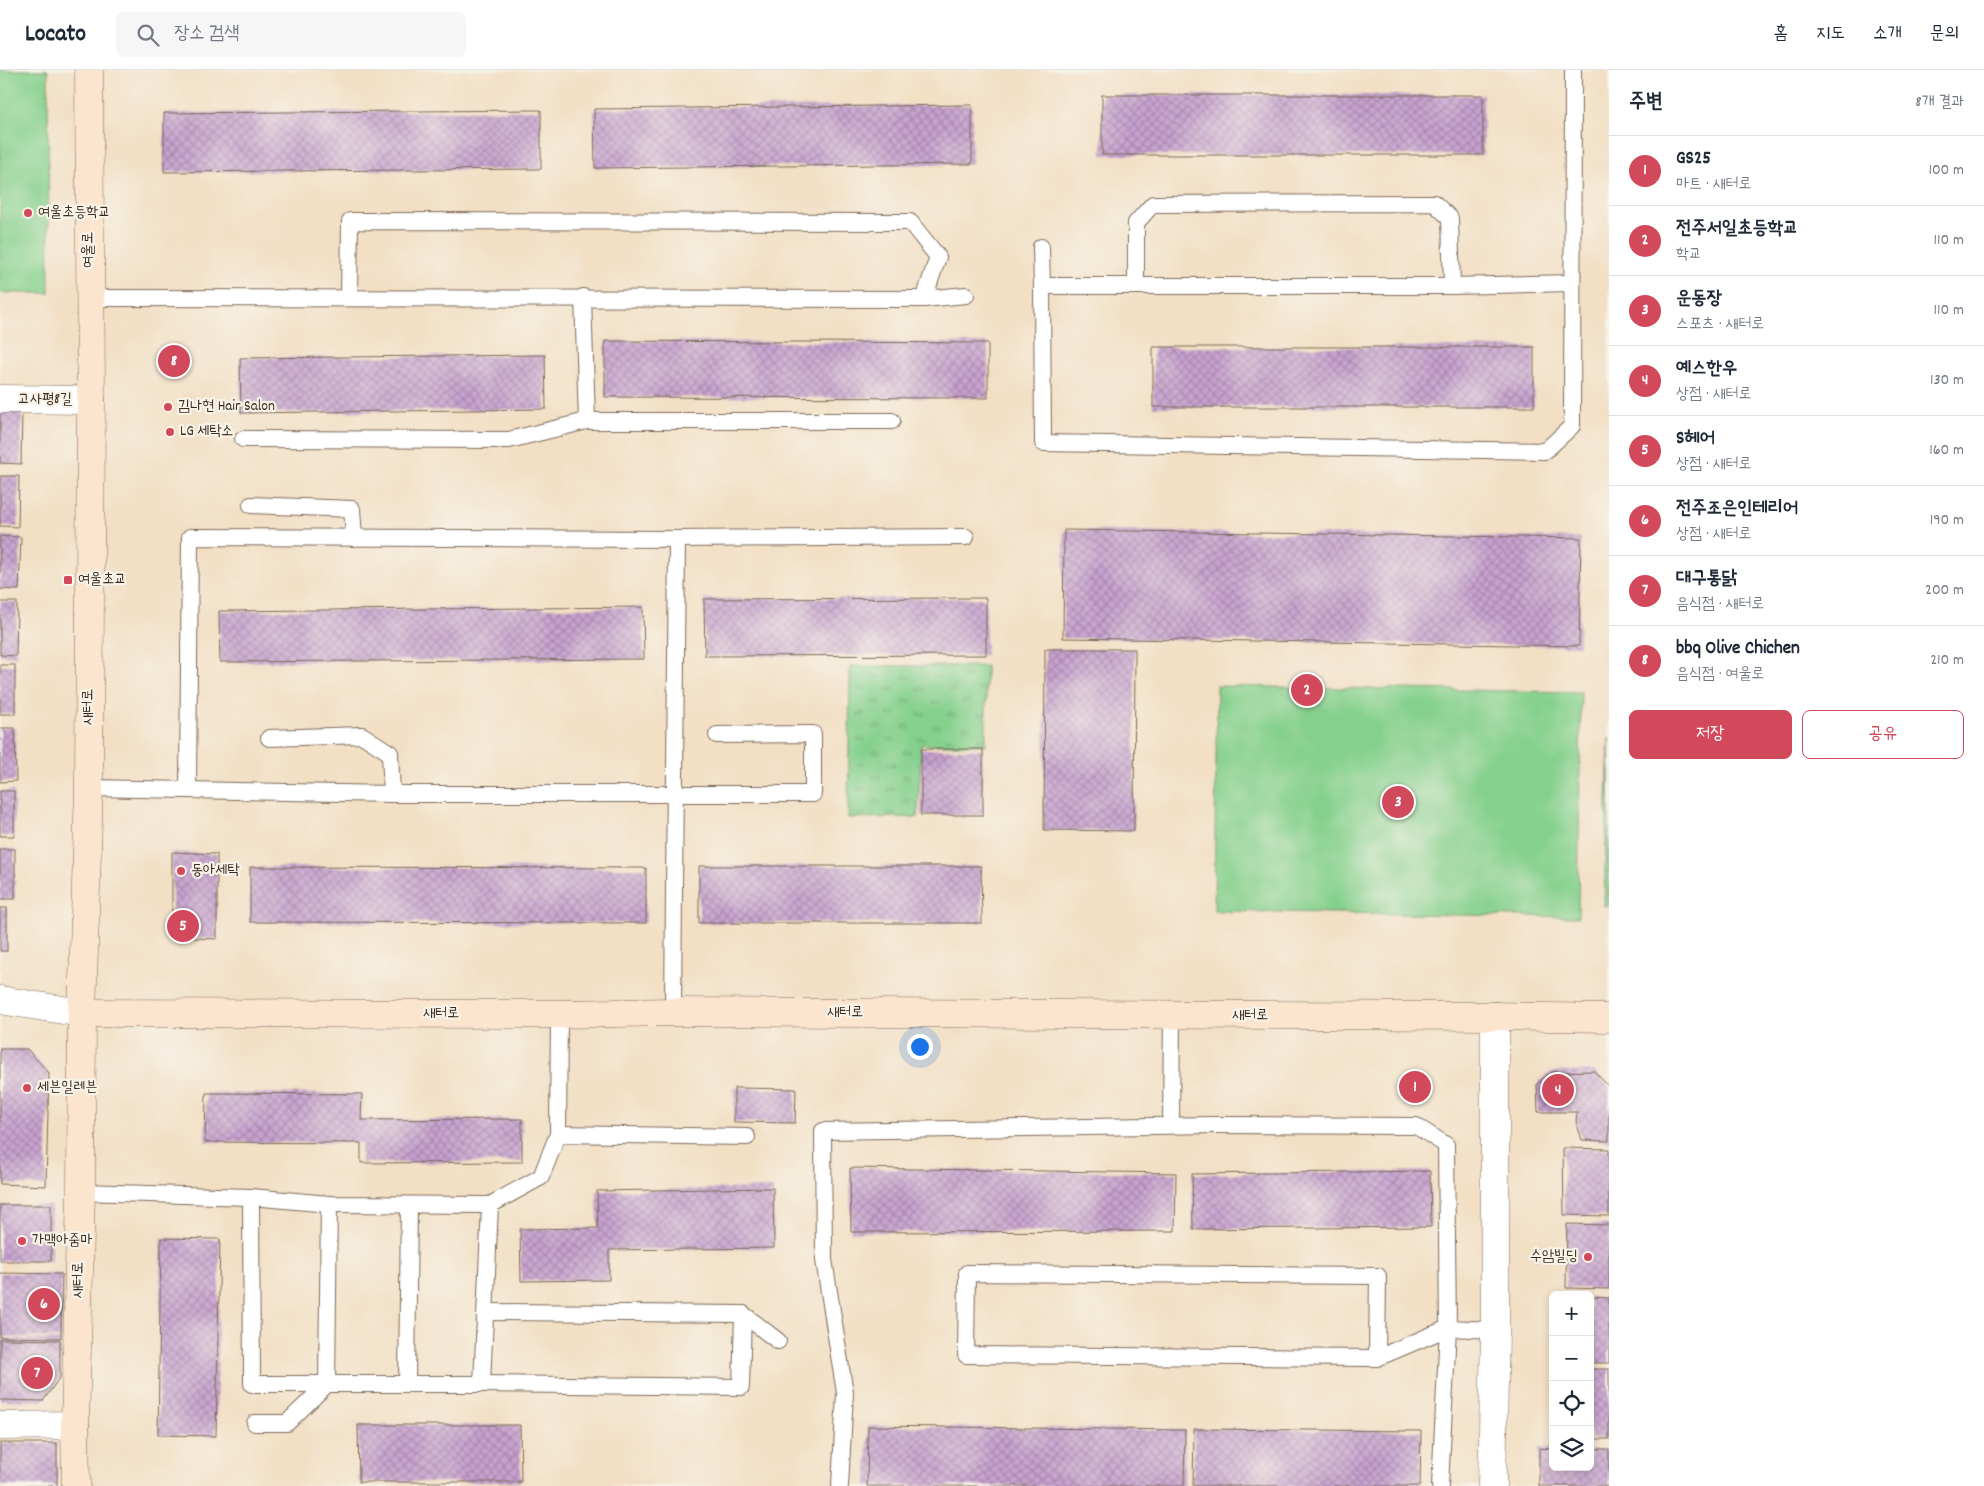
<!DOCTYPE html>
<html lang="ko">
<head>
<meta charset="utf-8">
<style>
	body { margin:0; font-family:Dekko,"Poor Story",sans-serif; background:#f6f6f7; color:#1f2937 }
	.controls { position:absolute; right:15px; bottom:15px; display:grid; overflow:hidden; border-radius:8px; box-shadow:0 2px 8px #0003 }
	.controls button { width:45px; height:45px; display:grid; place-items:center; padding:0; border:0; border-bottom:1px solid #e0e1e3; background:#fff; color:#1f2937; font:25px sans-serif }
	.you { position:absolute; left:919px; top:976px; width:18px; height:18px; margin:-12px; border:4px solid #fff; border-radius:50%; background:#1a73e8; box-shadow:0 0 0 8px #1a73e833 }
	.badge { display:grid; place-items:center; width:32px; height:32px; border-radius:50%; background:#d1495b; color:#fff; font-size:16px; font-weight:700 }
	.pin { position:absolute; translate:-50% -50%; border:2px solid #fff; box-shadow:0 1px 5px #0006 }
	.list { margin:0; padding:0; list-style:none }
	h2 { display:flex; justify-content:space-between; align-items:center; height:65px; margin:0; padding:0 20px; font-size:21px }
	h2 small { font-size:16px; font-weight:400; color:#747a83 }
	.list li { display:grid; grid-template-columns:32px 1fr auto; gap:15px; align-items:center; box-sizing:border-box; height:70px; padding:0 20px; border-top:1px solid #e0e1e3 }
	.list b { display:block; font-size:19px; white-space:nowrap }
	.list p { margin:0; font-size:16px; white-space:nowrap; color:#747a83 }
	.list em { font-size:16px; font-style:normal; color:#747a83 }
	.actions { display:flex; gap:10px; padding:15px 20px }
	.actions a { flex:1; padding:11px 0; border:1px solid #d1495b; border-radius:8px; text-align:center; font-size:18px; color:#d1495b }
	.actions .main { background:#d1495b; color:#fff }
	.icon { flex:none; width:28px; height:28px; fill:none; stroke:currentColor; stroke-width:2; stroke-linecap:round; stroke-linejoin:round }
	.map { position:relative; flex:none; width:1609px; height:1416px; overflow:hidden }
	header { display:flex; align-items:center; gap:30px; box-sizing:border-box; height:70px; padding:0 25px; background:#fff; border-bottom:1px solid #e0e1e3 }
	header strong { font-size:24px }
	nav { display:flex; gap:28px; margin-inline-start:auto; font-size:18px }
	.search { width:350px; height:45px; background:#f6f6f7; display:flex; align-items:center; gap:12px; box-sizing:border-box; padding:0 18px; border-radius:8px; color:#747a83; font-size:19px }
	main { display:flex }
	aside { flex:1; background:#fff }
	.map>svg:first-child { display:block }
	.grass { fill:url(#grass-tufts); stroke:#607d56 }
	.garden { fill:#85d08d; stroke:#607d56 }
	.building { fill:url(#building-cross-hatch) }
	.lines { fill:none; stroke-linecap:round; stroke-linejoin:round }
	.lane-casing { stroke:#7b6958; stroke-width:18 }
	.street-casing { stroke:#7b6958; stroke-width:29 }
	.secondary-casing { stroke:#7b6958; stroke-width:29 }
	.lane { stroke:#fff; stroke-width:16 }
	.street { stroke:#fff; stroke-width:28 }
	.secondary { stroke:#fce5cf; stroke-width:28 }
	.poi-dot { fill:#d1495b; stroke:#f7f3e8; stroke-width:2 }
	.labels { text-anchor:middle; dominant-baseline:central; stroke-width:4.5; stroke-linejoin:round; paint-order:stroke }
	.poi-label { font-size:15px; fill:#3b2a1e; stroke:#f7f3e8; text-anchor:start }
	.street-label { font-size:15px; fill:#3b2a1e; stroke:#f7f3e8 }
</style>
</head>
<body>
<header>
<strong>Locato</strong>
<div class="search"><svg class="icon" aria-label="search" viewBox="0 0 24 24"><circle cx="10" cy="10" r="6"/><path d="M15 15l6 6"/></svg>장소 검색</div>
<nav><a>홈</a><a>지도</a><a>소개</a><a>문의</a></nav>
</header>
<main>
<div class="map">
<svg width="1609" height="1416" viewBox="0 0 1609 1416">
	<defs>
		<pattern id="grass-tufts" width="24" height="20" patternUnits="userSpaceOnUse" patternTransform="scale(1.25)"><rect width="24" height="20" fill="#85d08d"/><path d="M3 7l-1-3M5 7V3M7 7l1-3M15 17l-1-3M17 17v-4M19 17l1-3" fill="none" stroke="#6ea973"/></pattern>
		<pattern id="building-cross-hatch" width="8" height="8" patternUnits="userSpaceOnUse" patternTransform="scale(1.25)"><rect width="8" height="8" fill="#c8a2d0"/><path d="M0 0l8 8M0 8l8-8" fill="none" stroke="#a484a8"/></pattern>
	</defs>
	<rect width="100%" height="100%" fill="#f7f3e8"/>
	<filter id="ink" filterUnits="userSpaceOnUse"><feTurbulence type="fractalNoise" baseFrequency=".02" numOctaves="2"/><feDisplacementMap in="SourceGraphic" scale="10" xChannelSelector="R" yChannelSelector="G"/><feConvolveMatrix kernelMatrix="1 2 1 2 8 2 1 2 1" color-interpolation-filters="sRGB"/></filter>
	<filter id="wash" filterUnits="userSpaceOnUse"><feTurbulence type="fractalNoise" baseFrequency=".0096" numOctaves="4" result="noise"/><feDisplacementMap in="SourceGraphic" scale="20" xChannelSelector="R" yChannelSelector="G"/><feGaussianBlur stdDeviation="1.12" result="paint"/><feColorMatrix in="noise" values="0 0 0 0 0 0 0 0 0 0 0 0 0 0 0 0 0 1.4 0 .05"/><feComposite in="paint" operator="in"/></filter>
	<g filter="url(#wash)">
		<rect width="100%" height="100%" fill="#f2dfc4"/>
		<g class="grass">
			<path d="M850 596H986V675H921L918 747 848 748Z"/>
			<path d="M1609 668V836H1604Z"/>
		</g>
		<g class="garden">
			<path d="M0 0H48L49 223H0Z"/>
			<path d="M1217 616 1581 622 1578 847 1214 841Z"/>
		</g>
		<g id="blocks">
			<g class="building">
				<rect x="1102" y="25" width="381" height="60"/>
				<path d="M972 35V94L595 98 594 39Z"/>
				<path d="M541 40V99L164 102V43Z"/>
				<path d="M605 271 988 273V328L605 327Z"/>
				<rect x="1153" y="277" width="381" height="60"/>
				<path d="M545 285 546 339 241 343 240 288Z"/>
				<path d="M0 339 22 340 21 394 0 393Z"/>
				<path d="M0 406H19L18 457 0 456Z"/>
				<path d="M1064 460 1581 468 1579 576 1063 568Z"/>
				<path d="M0 466 21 467 19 520 0 519Z"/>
				<path d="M986 528V585L705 586 704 529Z"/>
				<path d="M0 532H17L16 586 0 585Z"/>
				<path d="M643 537 644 589 220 592 219 541Z"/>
				<path d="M1045 579H1135L1134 761 1044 760Z"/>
				<rect x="0" y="595" width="15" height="49"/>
				<path d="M0 658H15L16 711 0 712Z"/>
				<rect x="921" y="679" width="62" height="66"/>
				<rect x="0" y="721" width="14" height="45"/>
				<rect x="0" y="779" width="15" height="50"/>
				<path d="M172 782 217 784V869L172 867Z"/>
				<path d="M699 796H981L982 853H699Z"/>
				<path d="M250 797 646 798V853L250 852Z"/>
				<rect x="0" y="838" width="7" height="43"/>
				<path d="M0 979H27L49 1003 46 1116 0 1114Z"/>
				<path d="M1594 1001 1609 1017V1071L1582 1070 1576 1051 1577 1042H1538L1537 1014 1551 1002Z"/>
				<path d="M734 1018 796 1019 795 1053 734 1052Z"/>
				<path d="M206 1023 362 1024 361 1050 522 1049V1092L361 1093V1073L205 1072Z"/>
				<path d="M1563 1078 1609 1079V1146L1564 1145Z"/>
				<path d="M850 1098 1176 1103 1175 1161 851 1162Z"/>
				<path d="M1430 1101 1431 1157 1193 1159 1192 1104Z"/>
				<path d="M773 1118 774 1178 609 1180V1210L521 1211 520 1159 598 1158 597 1121Z"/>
				<rect x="0" y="1135" width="51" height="56"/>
				<path d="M1567 1154 1609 1155V1219L1566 1218Z"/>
				<path d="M161 1168 220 1169 216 1366 158 1365Z"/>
				<path d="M0 1203 62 1204 61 1268 0 1267Z"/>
				<path d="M1590 1227 1609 1228V1293H1590Z"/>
				<path d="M0 1269 60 1270V1307L43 1331 0 1330Z"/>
				<rect x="1590" y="1299" width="19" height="70"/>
				<path d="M358 1355H520L521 1412H359Z"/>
				<path d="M868 1356 1185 1360 1184 1416H867Z"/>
				<path d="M1194 1359 1421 1361 1420 1416H1193Z"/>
				<rect x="0" y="1373" width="57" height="43"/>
				<path d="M1539 1378 1553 1379V1397H1590V1379H1609V1416H1539Z"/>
			</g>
		</g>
	</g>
	<g filter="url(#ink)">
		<use href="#blocks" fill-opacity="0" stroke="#7b6958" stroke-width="1"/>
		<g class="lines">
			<g class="lane-casing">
				<g id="lane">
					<path d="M1041 177 1042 216H1452L1572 213"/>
					<path d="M1042 216 1043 373 1545 381 1572 356 1573 0"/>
					<path d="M1136 216V153L1153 134 1434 133 1450 148 1452 216"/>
					<path d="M583 227 587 351H892"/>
					<path d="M89 228 924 229 966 225"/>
					<path d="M349 228 350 151 910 152 938 187 924 229"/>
					<path d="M243 369 509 370 587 351"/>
					<path d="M251 435 352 439 354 468"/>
					<path d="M269 668 362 665 390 683 392 724"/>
					<path d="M89 718 392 724H813V664L717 665"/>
					<path d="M188 719 190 467 677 469 966 467"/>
					<path d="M673 942 677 469"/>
					<path d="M1171 1055 1172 945"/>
					<path d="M558 1064 559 944"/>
					<path d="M81 1122 251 1127 329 1134 490 1135 541 1107 558 1064 747 1067"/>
					<path d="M251 1127 252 1314H482L490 1135"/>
					<path d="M743 1244 778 1271"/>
					<path d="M1377 1288 1378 1206 967 1203 966 1285 1377 1288 1448 1258 1495 1260"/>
					<path d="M407 1314 409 1135"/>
					<path d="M482 1314 741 1317 743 1244 486 1242"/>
					<path d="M255 1353H287L327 1314 329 1134"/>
					<path d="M840 1416 845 1323 824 1190 823 1061 1215 1055 1416 1056 1446 1075 1448 1258 1440 1416"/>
				</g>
			</g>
			<g class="street-casing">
				<g id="street">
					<path d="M0 329 91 330"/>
					<path d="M0 930 82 943"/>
					<path d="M0 1356 75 1355"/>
					<path d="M1492 1416 1495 1260V946"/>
				</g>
			</g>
			<g class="secondary-casing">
				<g id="secondary">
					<path d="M82 943 559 944 673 942 1495 946 1609 948"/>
					<path d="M76 1416 75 1355 81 1122 82 943 89 718 91 330 89 0"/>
				</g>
			</g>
			<use href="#lane" class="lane"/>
			<use href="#street" class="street"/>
			<use href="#secondary" class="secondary"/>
		</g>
	</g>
	<g class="poi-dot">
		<circle cx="28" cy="143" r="5"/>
		<circle cx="168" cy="337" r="5"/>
		<circle cx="170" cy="362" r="5"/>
		<rect x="63" y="505" width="10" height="10" rx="2.5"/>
		<circle cx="181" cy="801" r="5"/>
		<circle cx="27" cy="1018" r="5"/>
		<circle cx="22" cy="1171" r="5"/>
		<circle cx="1588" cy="1187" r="5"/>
	</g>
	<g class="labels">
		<g class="poi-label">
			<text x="38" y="143">여울초등학교</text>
			<text x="178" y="337">김나현 Hair Salon</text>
			<text x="180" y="362">LG 세탁소</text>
			<text x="78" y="510">여울초교</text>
			<text x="191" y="801">동아세탁</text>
			<text x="37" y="1018">세븐일레븐</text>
			<text x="32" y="1171">가맥아줌마</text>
			<text x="1578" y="1187" text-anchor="end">수암빌딩</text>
		</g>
		<g class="street-label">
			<text transform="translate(89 180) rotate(-90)">여울로</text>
			<text x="45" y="330">고사평8길</text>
			<text transform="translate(89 637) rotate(-90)">새터로</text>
			<text x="845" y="943">새터로</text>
			<text x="441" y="944">새터로</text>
			<text x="1250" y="946">새터로</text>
			<text transform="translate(79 1210) rotate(-89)">새터로</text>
		</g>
	</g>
</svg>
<div class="controls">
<button>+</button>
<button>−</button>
<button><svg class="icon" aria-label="locate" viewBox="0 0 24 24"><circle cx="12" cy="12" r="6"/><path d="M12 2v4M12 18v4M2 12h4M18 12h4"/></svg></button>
<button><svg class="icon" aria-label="layers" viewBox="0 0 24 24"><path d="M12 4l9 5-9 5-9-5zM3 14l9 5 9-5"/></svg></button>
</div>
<div class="you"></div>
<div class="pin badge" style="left:1415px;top:1017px">1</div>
<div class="pin badge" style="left:1307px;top:620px">2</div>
<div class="pin badge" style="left:1398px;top:732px">3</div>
<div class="pin badge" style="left:1558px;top:1020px">4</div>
<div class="pin badge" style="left:183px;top:856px">5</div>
<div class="pin badge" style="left:44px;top:1234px">6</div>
<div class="pin badge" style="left:37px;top:1303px">7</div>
<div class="pin badge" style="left:174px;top:291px">8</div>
</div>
<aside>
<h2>주변<small>8개 결과</small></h2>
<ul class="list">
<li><span class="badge">1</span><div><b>GS25</b><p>마트 · 새터로</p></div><em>100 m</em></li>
<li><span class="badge">2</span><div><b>전주서일초등학교</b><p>학교</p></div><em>110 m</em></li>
<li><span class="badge">3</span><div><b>운동장</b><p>스포츠 · 새터로</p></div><em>110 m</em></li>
<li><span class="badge">4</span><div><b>예스한우</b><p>상점 · 새터로</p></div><em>130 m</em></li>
<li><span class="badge">5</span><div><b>S헤어</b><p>상점 · 새터로</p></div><em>160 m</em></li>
<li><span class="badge">6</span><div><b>전주조은인테리어</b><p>상점 · 새터로</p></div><em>190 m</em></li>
<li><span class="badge">7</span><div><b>대구통닭</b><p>음식점 · 새터로</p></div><em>200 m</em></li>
<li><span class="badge">8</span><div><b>bbq Olive Chichen</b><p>음식점 · 여울로</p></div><em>210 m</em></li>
</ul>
<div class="actions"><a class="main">저장</a><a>공유</a></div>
</aside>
</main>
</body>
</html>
